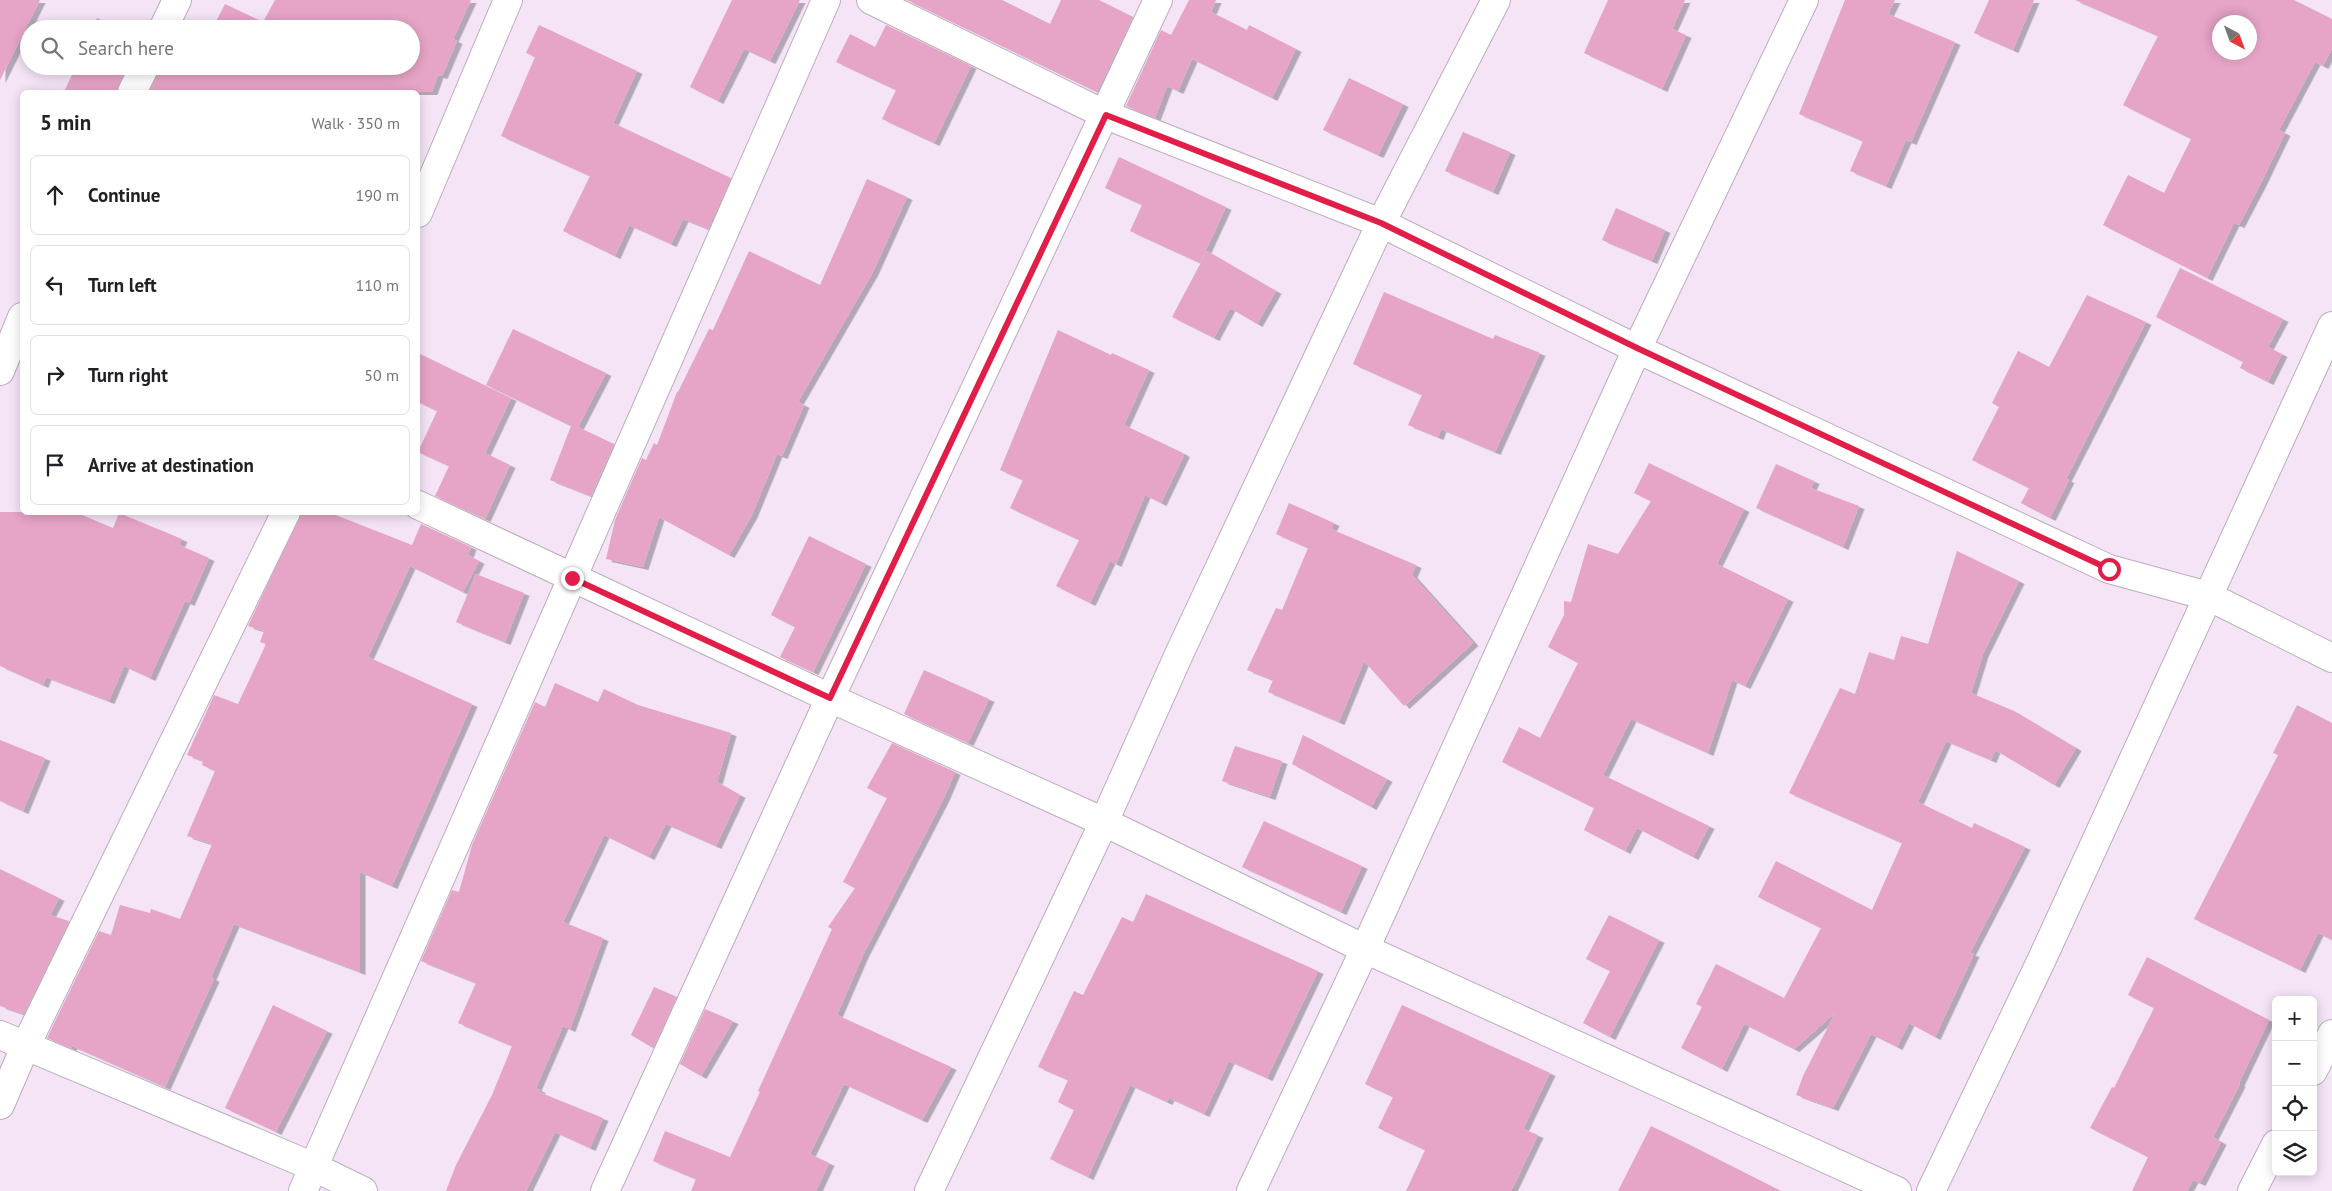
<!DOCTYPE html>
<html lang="en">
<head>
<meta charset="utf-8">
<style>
	body { margin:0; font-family:"PT Sans",sans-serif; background:#f6f6f6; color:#202124 }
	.controls { position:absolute; right:15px; bottom:15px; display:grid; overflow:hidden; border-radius:8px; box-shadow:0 2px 12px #0003 }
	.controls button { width:45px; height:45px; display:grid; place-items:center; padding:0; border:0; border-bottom:1px solid #e0e0e0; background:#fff; color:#202124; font:25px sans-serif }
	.compass { position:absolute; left:2212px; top:15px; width:45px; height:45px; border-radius:50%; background:#fff; box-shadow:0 2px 12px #0003; rotate:139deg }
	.stop { position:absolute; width:15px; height:15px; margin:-11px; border:4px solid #e11d48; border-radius:50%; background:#fff }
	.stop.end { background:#e11d48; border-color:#fff; box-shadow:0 1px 5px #0008 }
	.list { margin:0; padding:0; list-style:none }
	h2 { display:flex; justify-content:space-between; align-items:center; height:65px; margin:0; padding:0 20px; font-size:21px }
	h2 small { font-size:16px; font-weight:400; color:#757577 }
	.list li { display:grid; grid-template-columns:32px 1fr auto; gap:15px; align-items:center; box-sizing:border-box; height:80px; margin:0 10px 10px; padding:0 10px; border:1px solid #e0e0e0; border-radius:8px }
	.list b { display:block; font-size:19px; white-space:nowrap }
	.list em { font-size:16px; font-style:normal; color:#757577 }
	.icon { flex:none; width:28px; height:28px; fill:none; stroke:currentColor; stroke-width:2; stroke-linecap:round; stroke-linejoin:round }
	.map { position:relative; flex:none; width:2332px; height:1191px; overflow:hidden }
	.search { position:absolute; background:#fff; box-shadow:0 2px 12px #0003; left:20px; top:20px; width:400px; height:55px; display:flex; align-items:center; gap:12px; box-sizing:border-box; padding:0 18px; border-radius:28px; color:#757577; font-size:19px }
	.panel { position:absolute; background:#fff; box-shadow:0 2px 12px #0003; left:20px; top:90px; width:400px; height:425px; border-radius:8px }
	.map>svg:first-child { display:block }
	.building { fill:#e6a4c6; fill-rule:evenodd; filter:url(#shadow) }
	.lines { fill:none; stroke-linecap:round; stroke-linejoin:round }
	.minor-casing { stroke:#bcadbe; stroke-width:30 }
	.minor { stroke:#fff; stroke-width:28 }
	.route { stroke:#e11d48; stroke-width:6 }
</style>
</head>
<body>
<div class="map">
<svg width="2332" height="1191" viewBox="0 0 2332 1191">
	<defs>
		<filter id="shadow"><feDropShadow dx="5.5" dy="3" stdDeviation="0" flood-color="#0004"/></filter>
	</defs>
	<rect width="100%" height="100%" fill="#f4e4f6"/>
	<g class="building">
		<path d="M0 0H40L0 80Z"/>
		<path d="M275 0H471L453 39 457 41 442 76 438 75 432 92H149L160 66H411V29H212L225 4 263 22Z"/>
		<path d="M732 0H800L770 61 744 49 718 101 690 87Z"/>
		<path d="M907 0H1002L1050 24 1061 0H1099L1133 17 1097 92Z"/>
		<path d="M1189 0H1216L1211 12 1247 30 1249 25 1296 49 1272 98 1192 59 1178 91 1167 86 1155 118 1126 106 1161 30 1171 35Z"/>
		<path d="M1608 0H1685L1672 29 1686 35 1662 89 1584 53Z"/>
		<path d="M1845 0H1895L1888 14 1955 42 1911 142 1906 140 1886 186 1850 171 1863 141 1799 114Z"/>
		<path d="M1989 0H2034L2013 50 1974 33Z"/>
		<path d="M2075 0H2294L2332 19V48L2323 66 2315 62 2279 130 2285 133 2261 183 2239 225 2234 223 2207 278 2103 225 2128 175 2164 193 2191 139 2123 105 2158 36ZM2220 22H2250V52H2220Z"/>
		<path d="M97 18 120 29H93Z"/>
		<path d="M539 25 637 71 613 123 731 178 708 229 683 219 671 244 629 225 615 256 563 231 590 176 501 136 535 57 526 53Z"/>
		<path d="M886 25 971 66 934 143 882 119 896 90 836 62 850 34 875 47Z"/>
		<path d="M76 66H127L116 92H64Z"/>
		<path d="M1349 78 1403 104 1378 155 1323 130Z"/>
		<path d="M1463 132 1510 152 1493 192 1445 171Z"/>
		<path d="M1119 157 1226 207 1200 263 1130 231 1142 205 1105 188Z"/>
		<path d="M867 179 907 197 873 272 798 402 804 405 782 456 777 454 752 515 729 555 659 517 643 567 606 559 615 520 642 458 646 460 654 443 657 445 677 392H678L709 329 713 330 749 251 820 285Z"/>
		<path d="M1616 208 1665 230 1652 261 1602 240Z"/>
		<path d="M1207 251 1276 291 1257 324 1230 308 1214 338 1172 317Z"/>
		<path d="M2180 268 2283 319 2268 347 2282 354 2268 382 2240 368 2243 362 2156 317Z"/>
		<path d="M1384 292 1493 339 1495 335 1540 353 1495 452 1441 429 1438 437 1408 425 1422 395 1353 364Z"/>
		<path d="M2087 295 2146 322 2066 479 2069 480 2050 518 2021 503 2029 488 1972 460 1999 407 1992 403 2018 351 2049 367Z"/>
		<path d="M513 329 606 373 578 427 614 444 591 496 550 480 571 426 486 385Z"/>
		<path d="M1058 330 1111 355 1112 353 1149 370 1124 425 1183 453 1184 455 1161 503 1145 495 1116 564 1110 561 1090 603 1056 586 1079 540 1010 508 1023 480 1000 470Z"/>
		<path d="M418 353 511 398 485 453 510 465 485 519 435 496 449 466 418 452 437 411 418 402Z"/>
		<path d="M1649 463 1744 509 1717 564 1788 599 1745 686 1732 680 1708 753 1631 719 1603 775 1709 826 1693 857 1637 828 1625 851 1584 830 1594 808 1502 762 1519 727 1540 738 1578 663 1548 647 1564 615V601L1571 602 1588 544 1618 554 1651 501 1634 493Z"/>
		<path d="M1776 464 1814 481 1811 488 1859 506 1843 547 1756 508Z"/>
		<path d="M1289 503 1334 523 1331 529 1416 565 1412 575 1473 643 1404 706 1364 661 1339 722 1268 692 1273 680 1247 670 1276 608 1282 610 1308 548 1276 534Z"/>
		<path d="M0 512H75L113 528 119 513 182 539 179 545 209 558 189 603 185 601 150 678 124 666 109 701 46 677 43 685 0 666Z"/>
		<path d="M301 512H328L412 545 421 524 471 547 468 555 479 561 463 592 410 566 368 657 472 704 392 886 360 872V972L234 924 211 977 214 979 165 1087 72 1046 71 1048 47 1038 99 931 111 935 120 905 150 913 151 909 180 919 212 844 187 836 215 771 202 765 203 761 187 755 214 695 238 704 266 644 260 642 264 631 248 626Z"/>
		<path d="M809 536 866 564 813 672 780 657 795 627 771 615Z"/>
		<path d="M1957 551 2019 581 1983 654 1971 693 2014 711 2076 748 2054 785 1995 750 1991 760 1946 741 1918 802 1972 828 1974 823 2025 847 1970 953 1974 954 1935 1037 1909 1023 1897 1047 1871 1034 1833 1108 1796 1095 1803 1076 1835 1013 1794 1049 1744 1024 1722 1069 1681 1048 1702 1007 1696 1004 1716 964 1784 998 1821 928 1758 897 1776 861 1872 910 1902 843 1789 793 1840 688 1855 694 1869 652 1894 660 1901 636 1928 644Z"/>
		<path d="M476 574 524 593 505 642 456 622Z"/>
		<path d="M924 670 989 699 968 743 904 714Z"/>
		<path d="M555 683 598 702 604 689 638 705 731 733 717 782 740 795 716 846 666 824 649 857 604 835 563 922 603 938 570 1029 563 1026 536 1088 540 1090 539 1092 603 1118 590 1148 555 1132 526 1191H446L456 1165 492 1095 512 1046 458 1023 476 983 421 961 452 890 459 892 472 845 535 702 545 707Z"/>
		<path d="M2297 705 2332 723V940L2318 933 2300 970 2194 919 2278 755 2273 753Z"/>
		<path d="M1303 735 1387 779 1371 807 1292 764Z"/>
		<path d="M0 740 45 758 23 811 0 801Z"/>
		<path d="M892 743 955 772 944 798 863 955 837 1015 951 1067 922 1120 844 1084 810 1154 829 1163 816 1191H691L696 1179 653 1161 665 1131 730 1157 760 1092 758 1091 832 929 828 927 855 888 843 882 887 798 867 788Z"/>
		<path d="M1235 746 1282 761 1270 797 1222 781Z"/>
		<path d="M1264 821 1362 866 1341 912 1242 867Z"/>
		<path d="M0 869 59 898 50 915 69 921 24 1014 0 1006Z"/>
		<path d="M1146 894 1318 971 1267 1078 1229 1061 1204 1114 1169 1098 1167 1102 1130 1085 1088 1177 1050 1159 1074 1110 1058 1102 1068 1080 1038 1067 1074 991 1083 995 1122 917 1133 922Z"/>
		<path d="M1609 915 1659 940 1610 1037 1583 1023 1610 971 1586 959Z"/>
		<path d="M2147 957 2269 1020 2239 1083 2240 1084 2213 1137 2221 1142 2200 1183 2193 1180 2187 1191H2132L2148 1157 2090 1128 2112 1087 2114 1088 2154 1008 2128 995Z"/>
		<path d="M654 987 677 997 653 1048 631 1035Z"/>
		<path d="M273 1005 327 1031 276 1132 225 1108Z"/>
		<path d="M1402 1005 1550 1073 1523 1129 1538 1135 1511 1191H1406L1425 1150 1378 1128 1393 1097 1365 1084Z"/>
		<path d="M705 1009 733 1021 701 1076 680 1064Z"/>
		<path d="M1651 1126 1686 1143 1781 1191H1618Z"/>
	</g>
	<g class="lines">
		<g class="minor-casing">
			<g id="minor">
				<path d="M871 0 1106 115 1381 223 1637 349 2109 569 2208 596 2332 658"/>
				<path d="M163 29 177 0"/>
				<path d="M132 92 145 66"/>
				<path d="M418 213 508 0"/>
				<path d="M0 371 22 317"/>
				<path d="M418 505 830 698 1104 822 1365 949 1897 1191"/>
				<path d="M0 1035 314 1167 363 1191"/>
				<path d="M2313 1071 2332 1034"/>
				<path d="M0 1105 25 1047 286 512"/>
				<path d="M303 1191 826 0"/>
				<path d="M605 1191 830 698 1158 0"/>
				<path d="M929 1191 1104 822 1180 652 1381 223 1496 0"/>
				<path d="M1251 1191 1365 949 1637 349 1804 0"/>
				<path d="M1931 1191 2042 959 2332 326"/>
				<path d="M2252 1191 2276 1144"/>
			</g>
		</g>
		<use href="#minor" class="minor"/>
	</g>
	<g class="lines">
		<path class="route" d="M572 578 830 698 1106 115 1381 223 1637 348 2109 569"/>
	</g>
</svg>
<div class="controls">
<button>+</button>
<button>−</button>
<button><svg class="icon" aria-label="locate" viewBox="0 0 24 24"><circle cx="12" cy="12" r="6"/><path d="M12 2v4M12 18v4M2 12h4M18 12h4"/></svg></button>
<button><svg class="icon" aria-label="layers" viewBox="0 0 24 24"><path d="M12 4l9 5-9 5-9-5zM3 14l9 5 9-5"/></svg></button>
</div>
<svg class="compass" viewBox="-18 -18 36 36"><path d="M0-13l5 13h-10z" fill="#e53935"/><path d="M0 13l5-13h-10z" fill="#757577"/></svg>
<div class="stop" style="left:2109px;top:569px"></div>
<div class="stop end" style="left:572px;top:578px"></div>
<div class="search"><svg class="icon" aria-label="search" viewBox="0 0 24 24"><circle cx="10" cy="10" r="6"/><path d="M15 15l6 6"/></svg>Search here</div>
<section class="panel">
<h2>5 min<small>Walk · 350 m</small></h2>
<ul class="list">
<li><svg class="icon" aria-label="ahead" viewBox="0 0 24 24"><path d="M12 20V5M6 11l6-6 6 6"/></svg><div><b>Continue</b></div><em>190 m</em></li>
<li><svg class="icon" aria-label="left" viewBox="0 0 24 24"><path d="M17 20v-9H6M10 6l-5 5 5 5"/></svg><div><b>Turn left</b></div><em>110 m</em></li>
<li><svg class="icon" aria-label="right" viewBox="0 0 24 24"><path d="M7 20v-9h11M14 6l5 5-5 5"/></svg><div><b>Turn right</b></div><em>50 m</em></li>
<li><svg class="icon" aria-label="arrive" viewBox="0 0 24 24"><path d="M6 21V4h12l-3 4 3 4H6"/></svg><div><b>Arrive at destination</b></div></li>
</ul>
</section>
</div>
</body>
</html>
